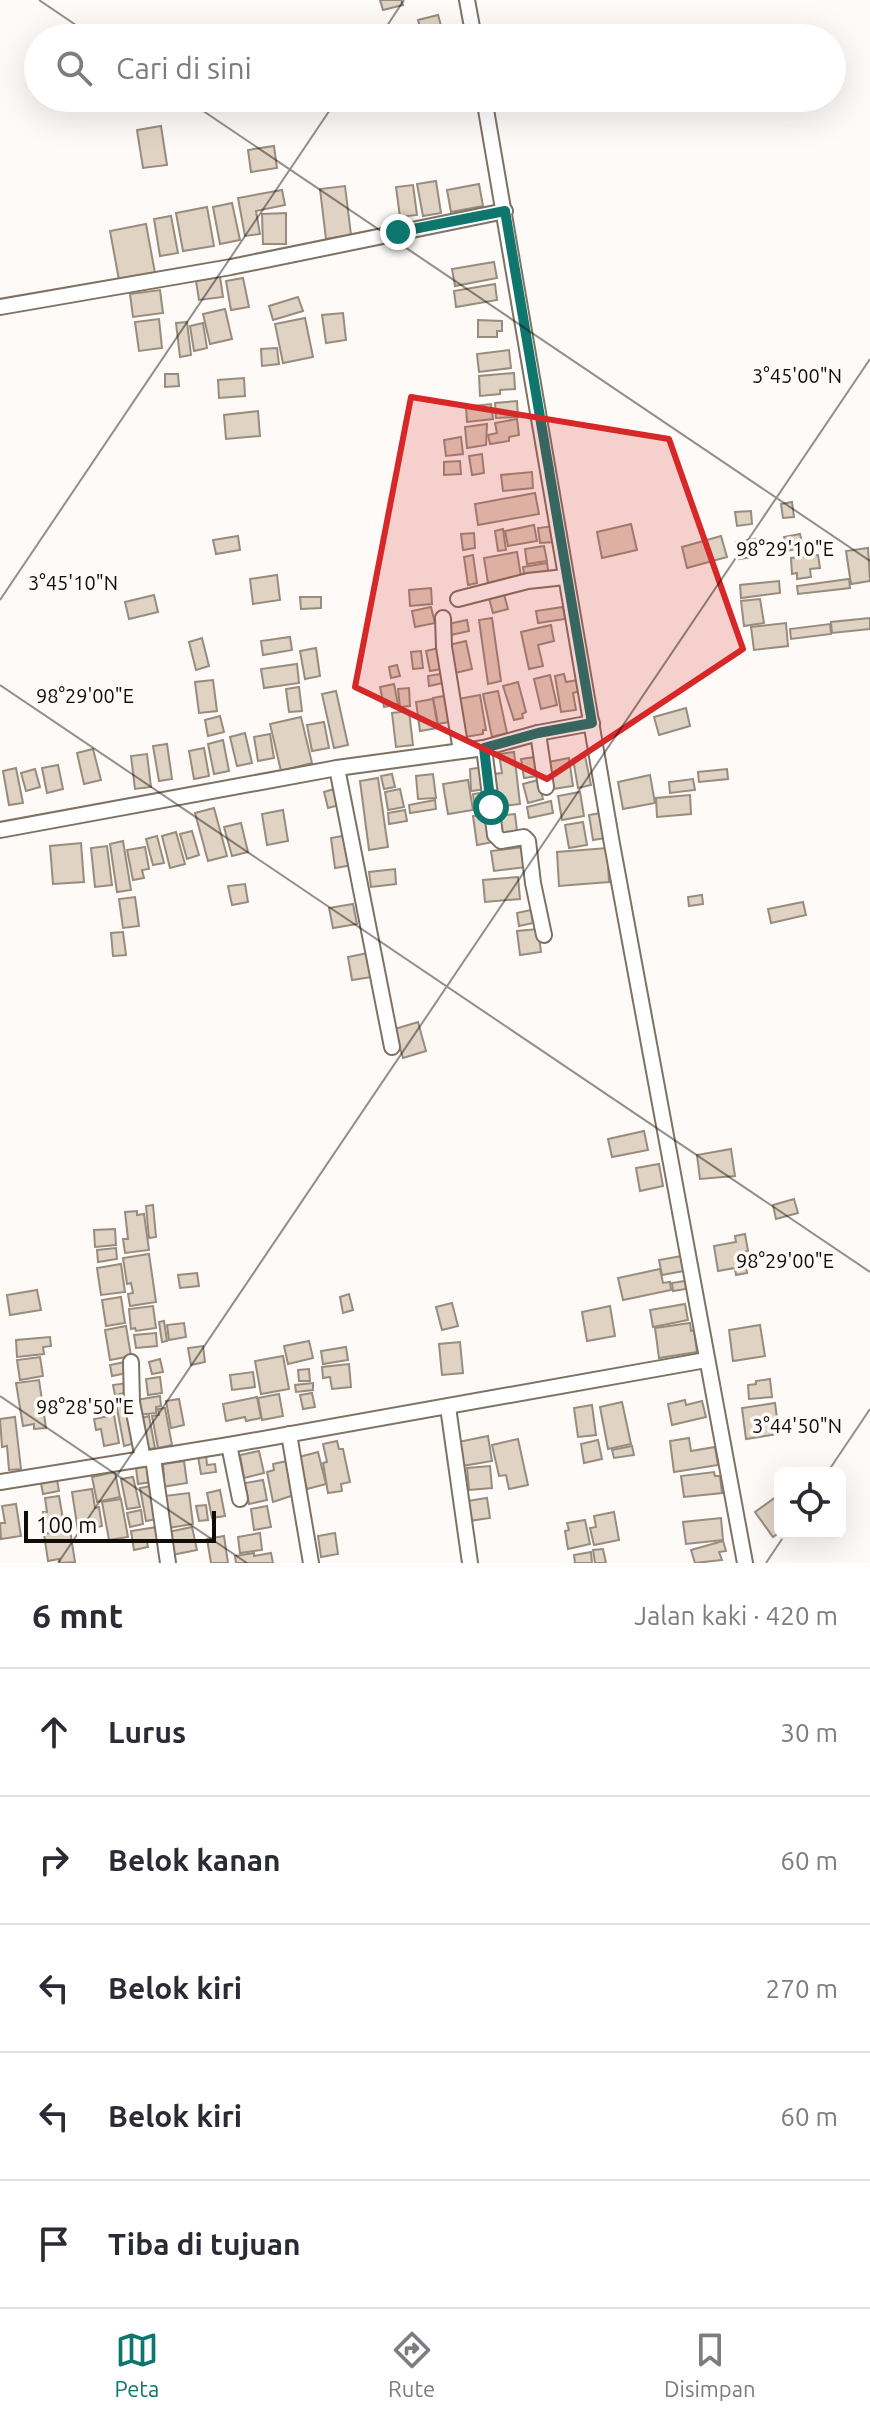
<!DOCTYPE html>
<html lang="id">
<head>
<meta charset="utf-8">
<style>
	body { margin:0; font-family:Ubuntu,sans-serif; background:#f2f2f3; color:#2b2b33 }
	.controls { position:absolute; right:24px; bottom:24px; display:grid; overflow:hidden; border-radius:12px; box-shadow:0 8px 32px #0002 }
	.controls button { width:72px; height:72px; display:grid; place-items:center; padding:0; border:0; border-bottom:2px solid #e1e1e2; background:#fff; color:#2b2b33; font:40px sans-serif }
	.scale { position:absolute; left:24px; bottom:20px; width:192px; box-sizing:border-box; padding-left:8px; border:4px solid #100c07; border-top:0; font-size:22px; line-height:28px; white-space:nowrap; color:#100c07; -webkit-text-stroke:6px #fdfaf7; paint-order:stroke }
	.stop { position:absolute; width:24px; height:24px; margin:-18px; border:6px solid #0f766e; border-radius:50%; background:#fff }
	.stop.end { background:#0f766e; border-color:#fff; box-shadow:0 2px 8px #0008 }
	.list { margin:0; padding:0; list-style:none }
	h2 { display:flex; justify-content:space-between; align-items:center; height:104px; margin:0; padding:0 32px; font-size:34px }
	h2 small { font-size:26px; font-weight:400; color:#7c7c81 }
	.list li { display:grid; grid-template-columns:52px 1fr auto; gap:24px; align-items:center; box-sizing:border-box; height:128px; padding:0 32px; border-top:2px solid #e1e1e2 }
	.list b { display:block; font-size:30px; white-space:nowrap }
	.list em { font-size:26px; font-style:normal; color:#7c7c81 }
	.icon { flex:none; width:44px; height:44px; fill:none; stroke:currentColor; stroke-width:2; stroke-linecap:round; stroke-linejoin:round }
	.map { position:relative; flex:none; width:870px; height:1563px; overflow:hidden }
	.search { position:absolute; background:#fff; box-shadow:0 8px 32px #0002; left:24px; right:24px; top:24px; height:88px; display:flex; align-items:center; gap:20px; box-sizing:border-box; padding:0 28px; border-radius:44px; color:#7c7c81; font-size:30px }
	.sheet { height:744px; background:#fff }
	nav { display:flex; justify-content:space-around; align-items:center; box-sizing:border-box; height:112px; border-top:2px solid #e1e1e2; background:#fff; font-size:22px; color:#7c7c81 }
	nav a { display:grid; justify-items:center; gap:4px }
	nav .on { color:#0f766e }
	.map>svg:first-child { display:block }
	.building { fill:#e0d3c4; stroke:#978c7e; stroke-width:2 }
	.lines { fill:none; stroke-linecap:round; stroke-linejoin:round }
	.minor-casing { stroke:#7d7264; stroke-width:18 }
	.minor { stroke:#fff; stroke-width:14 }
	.route { stroke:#0f766e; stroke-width:10 }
	.marked { fill:#d62828; fill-opacity:0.2; stroke:#d62828; stroke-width:6; stroke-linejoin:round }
	.ticks { fill:none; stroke:#100c07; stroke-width:2; stroke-opacity:0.45 }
	.ticks-label { font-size:20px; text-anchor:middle; fill:#100c07; stroke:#fdfaf7; stroke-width:7; stroke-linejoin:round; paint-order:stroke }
</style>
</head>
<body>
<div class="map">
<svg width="870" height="1563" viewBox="0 0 870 1563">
	<rect width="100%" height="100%" fill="#fdfaf7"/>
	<g class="building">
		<path d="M380 0H401L403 5 383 10Z"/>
		<path d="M438 15 442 29 422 35 418 20Z"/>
		<path d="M465 30 467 38H431Z"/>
		<path d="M161 126 167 165 143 168 137 130Z"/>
		<path d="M274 146 277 168 251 172 248 150Z"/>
		<path d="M436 181 441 213 423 216 417 184Z"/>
		<path d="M479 184 483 206 451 212 447 190Z"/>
		<path d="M413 185 417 215 400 217 396 187Z"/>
		<path d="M345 186 351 235 326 239 320 189Z"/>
		<path d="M282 190 285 205 256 211 260 234 245 236 238 198Z"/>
		<path d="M232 203 240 240 220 244 213 207Z"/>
		<path d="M207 207 214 246 183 251 176 213Z"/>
		<path d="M286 213V244H263L262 214Z"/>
		<path d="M171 216 178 253 160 256 154 219Z"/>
		<path d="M146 224 155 273 119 280 110 231Z"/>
		<path d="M494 262 497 278 455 286 452 269Z"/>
		<path d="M220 277 223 297 199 300 196 281Z"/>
		<path d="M243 278 249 307 231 310 226 281Z"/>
		<path d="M495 284 497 300 456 307 454 291Z"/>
		<path d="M160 290 163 313 133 317 130 294Z"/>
		<path d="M298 297 303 311 273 320 269 306Z"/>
		<path d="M225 309 232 339 210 344 203 314Z"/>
		<path d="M343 313 346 340 326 343 322 315Z"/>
		<path d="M305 318 313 357 283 363 275 324Z"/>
		<path d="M159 319 162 348 139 351 135 322Z"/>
		<path d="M478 320 502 321V331H497V337H478Z"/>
		<path d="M187 322 191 355 180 357 176 323Z"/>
		<path d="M203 323 207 348 194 351 190 326Z"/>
		<path d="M277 348 279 364 262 366 261 349Z"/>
		<path d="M509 350 511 368 479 372 477 354Z"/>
		<path d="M514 373 515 389 500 390V394L480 396 479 376Z"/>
		<path d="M165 374H178L179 386 165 387Z"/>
		<path d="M244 378 245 396 219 398 218 380Z"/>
		<path d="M517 401 518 417 496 418 495 403Z"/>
		<path d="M491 404 493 419 467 422 466 407Z"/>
		<path d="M258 411 260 436 226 439 224 415Z"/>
		<path d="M517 419 519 435 509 437V441L490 444 488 435 497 433 495 423Z"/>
		<path d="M487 424 486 445 467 448 465 427Z"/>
		<path d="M461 437 463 454 446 456 444 440Z"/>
		<path d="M482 454 484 473 472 475 469 456Z"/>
		<path d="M460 461 461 474 444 475V462Z"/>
		<path d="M532 472 533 488 503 491 501 475Z"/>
		<path d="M535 493 539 514 478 525 475 504Z"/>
		<path d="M792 502 794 517 783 518 781 504Z"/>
		<path d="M751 511 752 524 737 526 735 512Z"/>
		<path d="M631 524 637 550 602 558 597 532Z"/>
		<path d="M534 525 537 541 508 546 505 531Z"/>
		<path d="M554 526 555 542 540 543 538 528Z"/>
		<path d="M503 529 506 550 498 551 495 531Z"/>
		<path d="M474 533 475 548 463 550 461 534Z"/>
		<path d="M800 534 803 547 787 551 784 537Z"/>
		<path d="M238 536 240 550 216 554 213 540Z"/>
		<path d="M721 536 727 557 687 568 682 547Z"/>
		<path d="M755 539 758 556 739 559 736 542Z"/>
		<path d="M544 546 547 561 527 564 525 549Z"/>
		<path d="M868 548 870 581 851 584 846 551Z"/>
		<path d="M517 552 521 576 488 583 484 558Z"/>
		<path d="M473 555 477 583 468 585 464 557Z"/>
		<path d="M818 555 820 568 810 569 811 577 797 579V573L792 574 791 558Z"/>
		<path d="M547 563 549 576 525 580 523 567Z"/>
		<path d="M277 575 280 600 253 604 250 579Z"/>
		<path d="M849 579 850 588 798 594 797 586Z"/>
		<path d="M779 581 780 593 741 598 740 585Z"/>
		<path d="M502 587 508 609 493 613 487 591Z"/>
		<path d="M431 588 432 604 410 606 409 590Z"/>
		<path d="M154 595 158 612 129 619 125 602Z"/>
		<path d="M300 597H321V608L301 609Z"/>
		<path d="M760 599 764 623 744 626 741 601Z"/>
		<path d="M431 607 435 623 415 627 412 611Z"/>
		<path d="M563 607 565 619 538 623 536 611Z"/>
		<path d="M492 618 501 681 488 684 479 620Z"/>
		<path d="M870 618V629L832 633 831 622Z"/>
		<path d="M467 620 469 631 451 635 448 624Z"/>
		<path d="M786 623 788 646 754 650 751 627Z"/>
		<path d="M830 624 831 634 791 639 790 629Z"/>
		<path d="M551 625 554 641 538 645 543 666 529 669 521 632Z"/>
		<path d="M290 637 292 650 263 655 261 641Z"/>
		<path d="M202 638 209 666 196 670 189 642Z"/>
		<path d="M466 641 472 669 455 673 449 645Z"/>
		<path d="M443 647 447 668 430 671 426 651Z"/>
		<path d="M316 648 320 676 305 679 300 651Z"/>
		<path d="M421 651 423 668 413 669 411 652Z"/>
		<path d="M297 664 299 683 264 688 261 669Z"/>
		<path d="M397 665 400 676 391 678 389 667Z"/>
		<path d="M446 673 448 682 429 686 428 676Z"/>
		<path d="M564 674 566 682 578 680 580 691 573 693 576 710 561 712 555 676Z"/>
		<path d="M550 675 557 705 541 709 534 679Z"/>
		<path d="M213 680 217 711 199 713 195 682Z"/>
		<path d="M518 682 526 712 522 714 523 718 514 720 503 686Z"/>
		<path d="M394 684 398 704 384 707 380 687Z"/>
		<path d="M299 687 302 711 289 712 286 689Z"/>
		<path d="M409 688 410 706 400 707 398 689Z"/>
		<path d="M336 691 348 745 334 748 322 694Z"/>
		<path d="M498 691 507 733 492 737 483 694Z"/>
		<path d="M449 695 454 721 438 724 433 698Z"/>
		<path d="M480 695 486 730H483V734L465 737 458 699Z"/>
		<path d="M433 699 438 728 420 731 416 702Z"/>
		<path d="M686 708 690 726 659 735 654 717Z"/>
		<path d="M409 711 413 745 396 747 392 713Z"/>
		<path d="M220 716 224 732 208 736 205 720Z"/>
		<path d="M301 717 312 763 281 771 270 724Z"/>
		<path d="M324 722 329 748 312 751 307 725Z"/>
		<path d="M245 733 252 763 237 766 230 737Z"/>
		<path d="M270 734 274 758 258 761 254 737Z"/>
		<path d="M223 740 229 771 214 774 208 744Z"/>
		<path d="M167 744 172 779 159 781 153 746Z"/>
		<path d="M204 748 209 776 194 779 189 751Z"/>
		<path d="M93 749 101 780 84 784 77 753Z"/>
		<path d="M514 752 520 804 497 807 493 774 502 773 499 754Z"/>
		<path d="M147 754 151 787 135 789 131 756Z"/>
		<path d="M585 756 591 785 578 788 573 759Z"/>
		<path d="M535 757 538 776 524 778 521 759Z"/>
		<path d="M569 758 573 786 553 789 548 762Z"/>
		<path d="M58 765 63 789 47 793 42 768Z"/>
		<path d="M485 767 487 789 471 791 470 769Z"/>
		<path d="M16 768 23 803 9 805 3 771Z"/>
		<path d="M35 769 40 787 26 791 21 773Z"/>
		<path d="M727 769 728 779 699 782 698 772Z"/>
		<path d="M392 774 395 787 384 789 381 776Z"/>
		<path d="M433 774 436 798 418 799 416 776Z"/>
		<path d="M650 775 655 803 623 809 618 782Z"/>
		<path d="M378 778 388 847 369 850 360 781Z"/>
		<path d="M693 779 695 790 670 793 669 782Z"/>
		<path d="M468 780 473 810 448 814 443 784Z"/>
		<path d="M538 780 543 799 528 803 523 784Z"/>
		<path d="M334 789 339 805 328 808 324 792Z"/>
		<path d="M400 789 404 807 388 810 385 792Z"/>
		<path d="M488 792 490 811 475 812 473 794Z"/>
		<path d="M580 792 584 816 562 820 558 796Z"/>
		<path d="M690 795 691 814 657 817 656 798Z"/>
		<path d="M435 800 436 809 410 813 409 805Z"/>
		<path d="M551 801 553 813 529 818 527 807Z"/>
		<path d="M214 808 227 856 208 861 195 813Z"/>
		<path d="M283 810 288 841 267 845 262 814Z"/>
		<path d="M405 810 407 821 389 824 388 813Z"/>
		<path d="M601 813 606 838 593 840 589 815Z"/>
		<path d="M488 814 493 842 477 845 473 816Z"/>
		<path d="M515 814 517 831 501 834 498 816Z"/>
		<path d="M583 822 587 845 569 848 565 825Z"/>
		<path d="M241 823 248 852 232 856 224 827Z"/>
		<path d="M192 831 199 855 187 859 180 834Z"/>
		<path d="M176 832 185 864 170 868 162 836Z"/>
		<path d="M348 835 353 865 335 868 331 838Z"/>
		<path d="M157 836 164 863 153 865 146 839Z"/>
		<path d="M123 841 131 890 117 892 110 844Z"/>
		<path d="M81 843 84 882 53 884 50 846Z"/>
		<path d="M107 846 112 885 95 887 91 848Z"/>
		<path d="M145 847 149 869 142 870 144 878 133 880 127 850Z"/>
		<path d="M524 847 527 867 494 871 491 851Z"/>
		<path d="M607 848 609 882 559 886 557 852Z"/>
		<path d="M395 869 396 884 371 887 369 872Z"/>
		<path d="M518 877 520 899 485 902 483 880Z"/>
		<path d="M245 884 248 902 232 905 228 886Z"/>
		<path d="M702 895 703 904 689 906 688 897Z"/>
		<path d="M135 897 139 926 123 928 119 899Z"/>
		<path d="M803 902 806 915 771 923 768 909Z"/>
		<path d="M353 904 357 924 333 928 329 908Z"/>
		<path d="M531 910 533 923 519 926 517 913Z"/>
		<path d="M538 929 541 952 520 955 517 931Z"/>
		<path d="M123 932 126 955 113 956 111 933Z"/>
		<path d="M368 953 372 977 352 980 348 957Z"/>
		<path d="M418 1022 426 1051 403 1058 395 1029Z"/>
		<path d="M644 1131 648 1150 612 1157 608 1139Z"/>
		<path d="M731 1149 735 1176 700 1179 697 1155Z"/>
		<path d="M659 1164 663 1186 640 1191 636 1168Z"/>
		<path d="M794 1199 798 1213 776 1219 773 1205Z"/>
		<path d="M153 1205 156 1237 149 1238 146 1206Z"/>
		<path d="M137 1211V1215L144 1214 149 1250 125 1253 123 1239H128L125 1212Z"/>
		<path d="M115 1229 116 1245 95 1247 94 1230Z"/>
		<path d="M745 1234 748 1251 744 1252 747 1273 736 1275 735 1268 718 1271 714 1246 736 1242 735 1236Z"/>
		<path d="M116 1248 117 1259 98 1262 97 1250Z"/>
		<path d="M149 1254 156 1302 130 1306 128 1294 133 1293 131 1283 127 1284 123 1258Z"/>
		<path d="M682 1256 684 1271 662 1275 659 1260Z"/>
		<path d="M121 1264 125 1292 101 1295 97 1268Z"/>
		<path d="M660 1269 663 1283 670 1282 671 1290 623 1300 618 1278Z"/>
		<path d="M197 1273 199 1286 180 1288 178 1275Z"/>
		<path d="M685 1281 686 1289 673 1291 672 1283Z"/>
		<path d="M37 1290 41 1310 10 1315 7 1295Z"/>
		<path d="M349 1294 353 1310 343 1313 340 1297Z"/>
		<path d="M121 1297 125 1323 106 1326 102 1300Z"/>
		<path d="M452 1303 458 1326 442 1330 436 1307Z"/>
		<path d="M685 1304 688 1320 653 1327 650 1310Z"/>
		<path d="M153 1306 156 1328 136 1331 135 1328 131 1329 129 1309Z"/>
		<path d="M610 1306 615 1336 587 1341 582 1312Z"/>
		<path d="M164 1321 167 1341 162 1342 159 1322Z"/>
		<path d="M184 1323 186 1337 169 1340 167 1325Z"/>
		<path d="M690 1323 691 1331 694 1330 697 1352 659 1358 655 1328Z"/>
		<path d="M760 1325 765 1356 733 1361 729 1330Z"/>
		<path d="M126 1326 131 1356 110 1360 105 1330Z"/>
		<path d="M156 1333 157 1346 136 1348 134 1335Z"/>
		<path d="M50 1337 51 1346 43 1347 44 1354 17 1357 16 1340Z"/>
		<path d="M309 1341 313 1358 288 1364 284 1346Z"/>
		<path d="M460 1342 463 1373 442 1375 439 1344Z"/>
		<path d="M203 1346 205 1362 191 1365 188 1348Z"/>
		<path d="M346 1347 348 1360 323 1364 321 1351Z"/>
		<path d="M283 1356 289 1389 261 1394 255 1361Z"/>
		<path d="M40 1357 43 1376 20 1380 17 1360Z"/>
		<path d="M160 1359 163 1372 152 1374 149 1362Z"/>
		<path d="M125 1362 127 1373 112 1376 110 1365Z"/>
		<path d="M349 1364 351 1387 332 1389 330 1377 323 1378 322 1367Z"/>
		<path d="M309 1369 310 1381H299L298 1370Z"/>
		<path d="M253 1372 255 1387 232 1390 230 1375Z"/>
		<path d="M160 1377 162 1393 148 1395 146 1379Z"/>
		<path d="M770 1379 772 1397 749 1399 748 1385 756 1384V1381Z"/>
		<path d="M39 1380 46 1428 34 1429V1424L23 1426 16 1383Z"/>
		<path d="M127 1383 129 1392 115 1395 113 1385Z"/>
		<path d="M313 1383V1390L296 1392 295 1385Z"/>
		<path d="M312 1393 315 1407 303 1409 300 1395Z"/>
		<path d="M279 1394 283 1416 262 1420 258 1398Z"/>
		<path d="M127 1395 136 1443 124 1446 115 1398Z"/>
		<path d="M160 1396 161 1406 156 1407V1413L138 1415 136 1400Z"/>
		<path d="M257 1397 261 1418 246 1421 245 1417 226 1421 223 1404Z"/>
		<path d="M179 1399 184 1425 171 1428 166 1401Z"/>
		<path d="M685 1400 686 1405 702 1401 706 1417 672 1425 668 1404Z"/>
		<path d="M622 1402 631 1444 608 1449 600 1407Z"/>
		<path d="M775 1403 779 1434 746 1439 742 1408Z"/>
		<path d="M592 1405 596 1435 578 1437 574 1408Z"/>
		<path d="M165 1408 172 1445 158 1448 152 1416 159 1415 158 1409Z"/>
		<path d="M114 1415 119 1443 104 1446 101 1429 96 1430 94 1419Z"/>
		<path d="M149 1416 155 1448 144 1450 138 1419Z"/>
		<path d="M15 1417 21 1469 9 1470 7 1446 2 1447 0 1419Z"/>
		<path d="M488 1436 492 1461 462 1466 458 1442Z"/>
		<path d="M689 1438 691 1451 715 1447 718 1465 674 1472 670 1441Z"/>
		<path d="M518 1439 528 1485 509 1489 506 1475 499 1476 492 1445Z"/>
		<path d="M598 1440 602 1459 584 1463 581 1444Z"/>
		<path d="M337 1441 339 1449H343L350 1482 341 1484 342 1491 328 1493 323 1463 327 1462 323 1444Z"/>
		<path d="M632 1446 634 1455 614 1458 612 1450Z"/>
		<path d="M259 1451 264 1473 244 1478 240 1455Z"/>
		<path d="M318 1452 326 1484 307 1489 299 1457Z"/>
		<path d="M206 1455 207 1465 215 1464 216 1472 201 1474 198 1456Z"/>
		<path d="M184 1461 187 1483 162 1487 160 1477H164L163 1464Z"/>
		<path d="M287 1461 294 1495 273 1502 267 1472 274 1470 273 1464Z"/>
		<path d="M150 1466 152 1482 138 1484 136 1468Z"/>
		<path d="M490 1466 492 1488 469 1490 467 1468Z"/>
		<path d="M115 1472 120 1497 97 1502 92 1477Z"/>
		<path d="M714 1472 715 1476H720L722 1493 684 1497 681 1476Z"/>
		<path d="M133 1477 140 1507 127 1509 121 1479Z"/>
		<path d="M57 1480 59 1491 43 1494 41 1483Z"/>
		<path d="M263 1480 267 1500 249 1504 245 1483Z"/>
		<path d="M151 1486 157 1519 146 1521 140 1488Z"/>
		<path d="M92 1489 95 1508 99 1507 102 1526 78 1531 72 1492Z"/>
		<path d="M220 1490 225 1516 212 1518 207 1493Z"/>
		<path d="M189 1493 193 1524 168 1528 164 1496Z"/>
		<path d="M780 1494V1532L773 1537 755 1512Z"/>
		<path d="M59 1496 64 1525 46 1528 43 1512H47L45 1498Z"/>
		<path d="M487 1498 490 1518 469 1521 467 1501Z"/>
		<path d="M121 1499 128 1537 109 1540 102 1502Z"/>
		<path d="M16 1504 21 1536 1 1539 0 1523H5L2 1506Z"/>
		<path d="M206 1505 208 1520 199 1521 196 1506Z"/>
		<path d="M267 1506 271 1527 254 1530 251 1509Z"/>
		<path d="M141 1510 143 1524 130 1527 127 1513Z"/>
		<path d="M614 1512 619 1540 594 1545 590 1528 596 1527 594 1516Z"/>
		<path d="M721 1518 723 1540 686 1544 683 1522Z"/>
		<path d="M585 1520 590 1544 568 1549 565 1531 569 1530 567 1523Z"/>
		<path d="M157 1527 159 1540 147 1542 148 1547 134 1550 131 1531Z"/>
		<path d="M192 1527 197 1550 172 1555 168 1532Z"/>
		<path d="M70 1530 75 1562 60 1563 59 1559 48 1561 44 1534Z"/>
		<path d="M260 1533 262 1550 240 1553 238 1537Z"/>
		<path d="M335 1533 338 1554 321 1557 318 1536Z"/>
		<path d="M224 1536 228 1563H211L207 1539Z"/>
		<path d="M723 1541 726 1551 719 1552 722 1560 695 1563 691 1550Z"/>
		<path d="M603 1549 606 1563H595L593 1550Z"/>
		<path d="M591 1552 592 1563H575L574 1555Z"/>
		<path d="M254 1553V1556L271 1553 273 1563H236L235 1556Z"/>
	</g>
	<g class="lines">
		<g class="minor-casing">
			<g id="minor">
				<path d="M467 0 474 38"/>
				<path d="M484 98 612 844 745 1563"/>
				<path d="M0 307 231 267 505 211"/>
				<path d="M458 599 528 581 565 577"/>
				<path d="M443 618 444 647 461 751"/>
				<path d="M538 733 546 787"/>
				<path d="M484 748 495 835 501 841 524 837 528 841 533 883 544 935"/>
				<path d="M337 768 392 1047"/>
				<path d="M0 830 337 768 484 748 538 733 592 723"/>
				<path d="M131 1362 132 1402 143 1459"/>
				<path d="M448 1407 470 1563"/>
				<path d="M289 1434 311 1563"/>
				<path d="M229 1445 240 1499"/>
				<path d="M153 1458 168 1563"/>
				<path d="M0 1482 229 1445 706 1360"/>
			</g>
		</g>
		<use href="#minor" class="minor"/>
	</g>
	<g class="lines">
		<path class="route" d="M398 232 505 211 592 723 538 733 484 748 491 807"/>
	</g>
	<path class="marked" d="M411 397 669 439 743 649 547 779 355 687Z"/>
	<path class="ticks" d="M39 0 95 38M379 38 404 0M184 98 870 561M0 600 338 98M0 685 870 1272M0 1396 247 1563M827 1473 870 1409M58 1563 870 359M766 1563 786 1533"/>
	<g class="ticks-label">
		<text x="797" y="383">3°45'00"N</text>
		<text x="785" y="556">98°29'10"E</text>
		<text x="73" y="590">3°45'10"N</text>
		<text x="85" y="703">98°29'00"E</text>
		<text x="785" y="1268">98°29'00"E</text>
		<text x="85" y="1414">98°28'50"E</text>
		<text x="797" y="1433">3°44'50"N</text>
	</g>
</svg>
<div class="controls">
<button><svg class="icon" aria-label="locate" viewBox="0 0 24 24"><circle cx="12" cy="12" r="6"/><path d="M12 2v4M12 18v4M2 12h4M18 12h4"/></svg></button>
</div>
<div class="scale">100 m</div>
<div class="stop" style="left:491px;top:807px"></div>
<div class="stop end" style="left:398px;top:232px"></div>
<div class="search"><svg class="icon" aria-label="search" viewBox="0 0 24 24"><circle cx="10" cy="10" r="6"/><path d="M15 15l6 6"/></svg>Cari di sini</div>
</div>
<section class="sheet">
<h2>6 mnt<small>Jalan kaki · 420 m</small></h2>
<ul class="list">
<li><svg class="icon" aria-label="ahead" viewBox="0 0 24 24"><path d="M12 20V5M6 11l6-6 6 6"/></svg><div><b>Lurus</b></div><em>30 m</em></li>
<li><svg class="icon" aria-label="right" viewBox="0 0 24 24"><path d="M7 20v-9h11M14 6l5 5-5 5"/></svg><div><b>Belok kanan</b></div><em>60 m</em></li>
<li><svg class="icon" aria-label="left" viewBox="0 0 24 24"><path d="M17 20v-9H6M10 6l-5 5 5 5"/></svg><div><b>Belok kiri</b></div><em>270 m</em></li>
<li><svg class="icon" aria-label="left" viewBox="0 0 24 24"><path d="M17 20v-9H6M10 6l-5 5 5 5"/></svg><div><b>Belok kiri</b></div><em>60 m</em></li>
<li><svg class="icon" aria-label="arrive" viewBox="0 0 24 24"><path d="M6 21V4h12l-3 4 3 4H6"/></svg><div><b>Tiba di tujuan</b></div></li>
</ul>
</section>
<nav>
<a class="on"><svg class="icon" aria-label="map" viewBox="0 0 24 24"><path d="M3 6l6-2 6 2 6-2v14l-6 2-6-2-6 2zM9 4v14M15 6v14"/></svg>Peta</a>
<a><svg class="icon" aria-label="directions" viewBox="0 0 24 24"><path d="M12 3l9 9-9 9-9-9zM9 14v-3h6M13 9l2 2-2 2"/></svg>Rute</a>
<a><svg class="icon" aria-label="saved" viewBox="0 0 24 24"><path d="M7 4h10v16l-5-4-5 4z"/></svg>Disimpan</a>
</nav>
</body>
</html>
